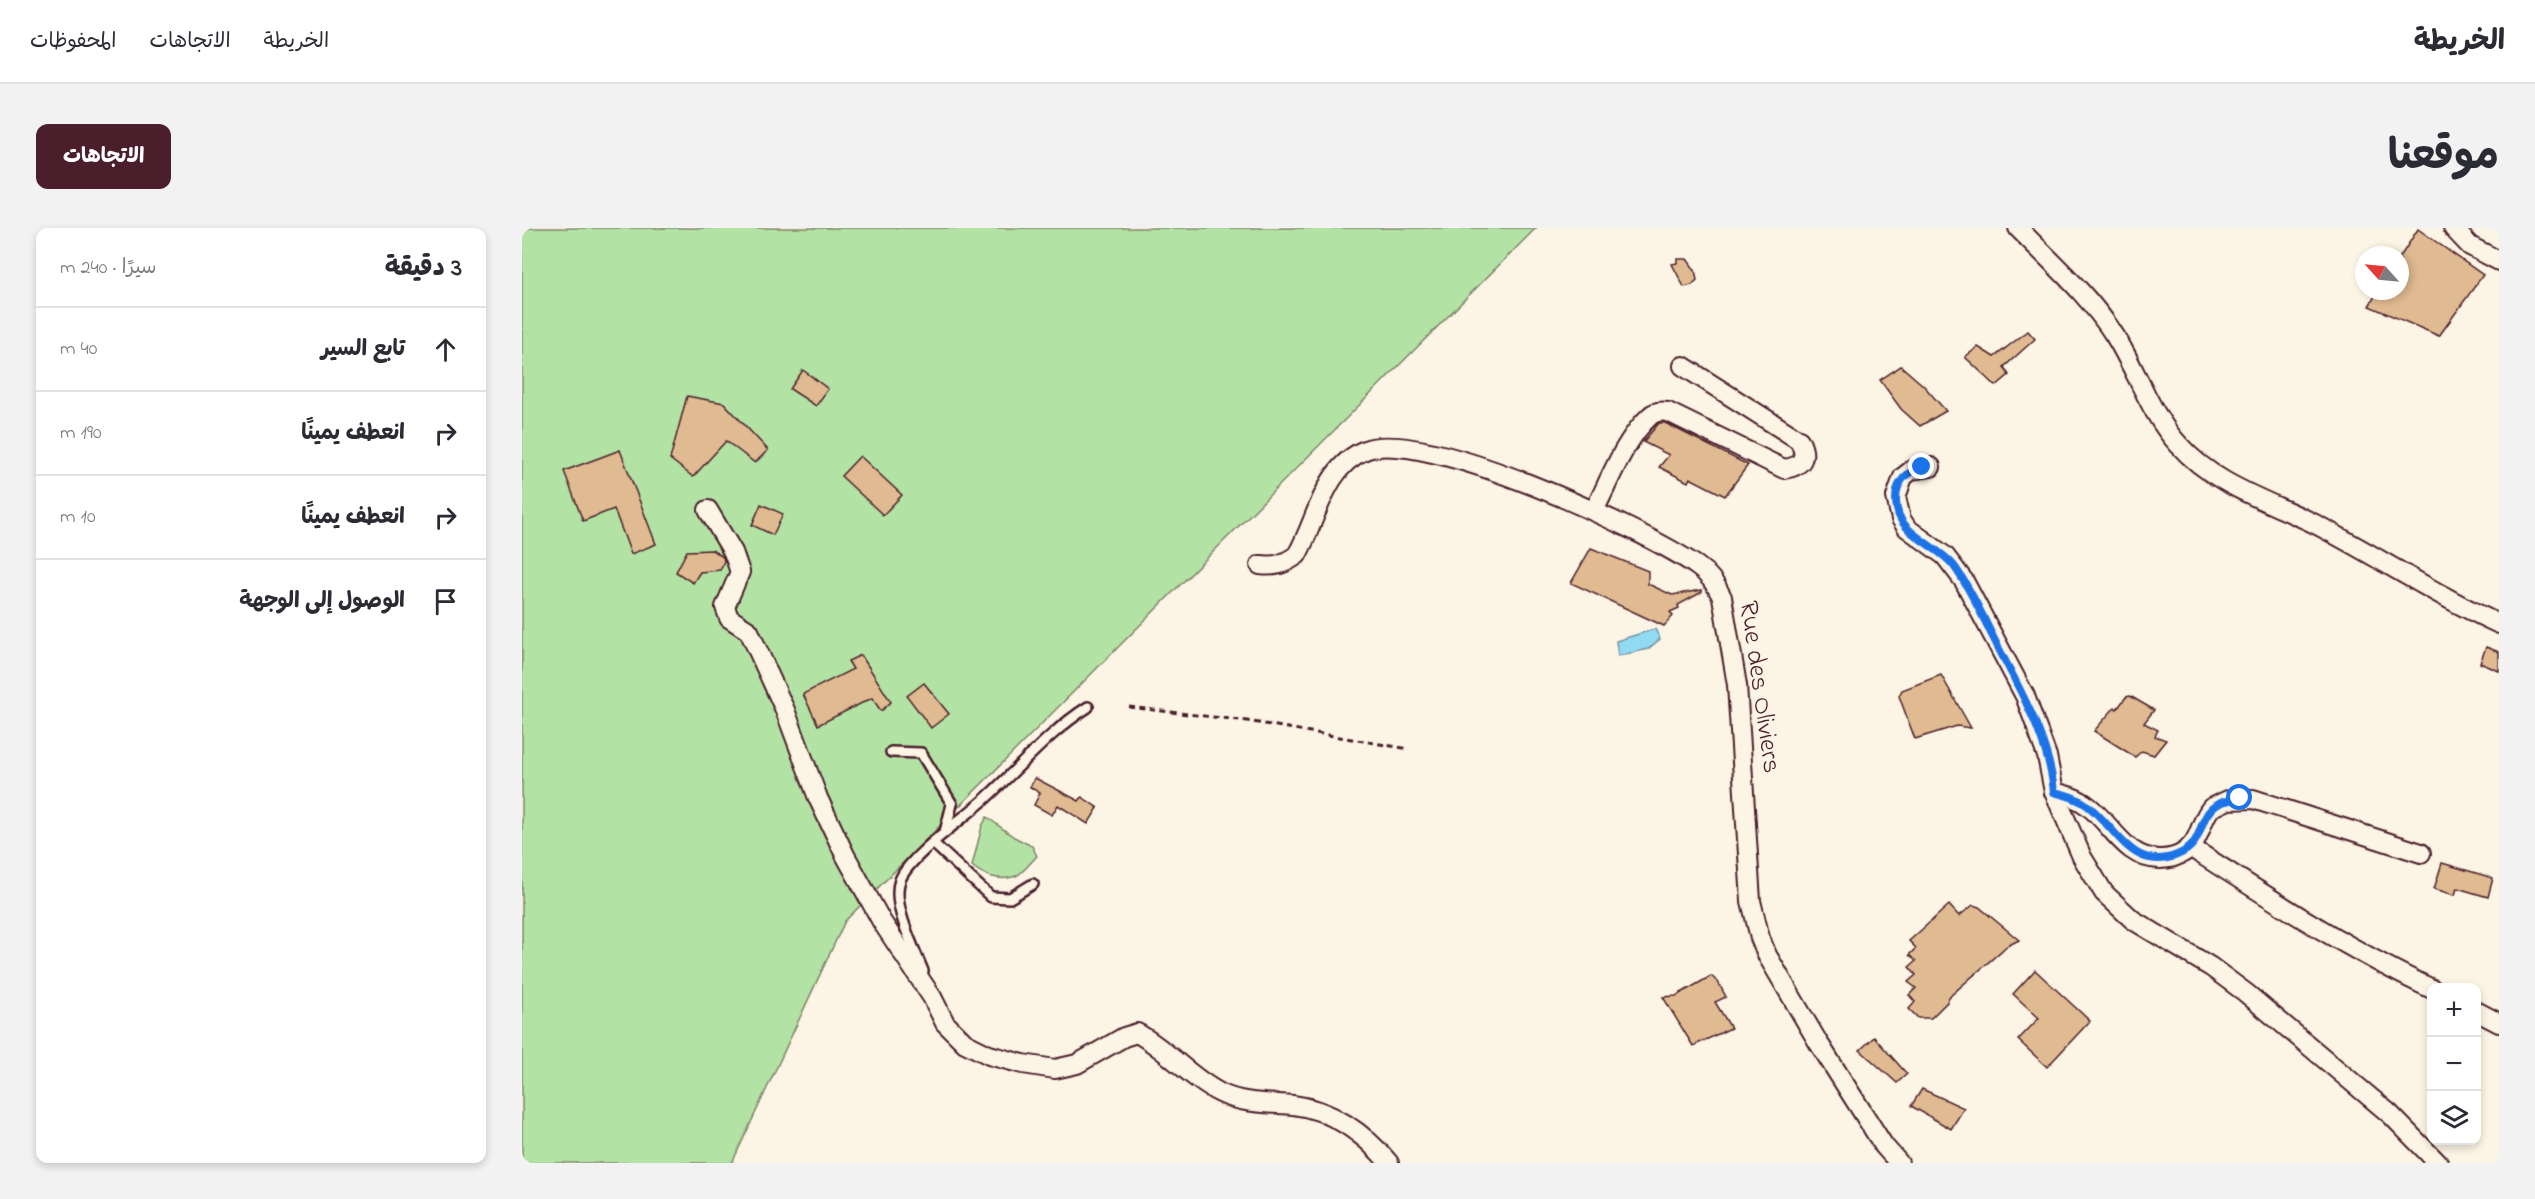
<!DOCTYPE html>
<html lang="ar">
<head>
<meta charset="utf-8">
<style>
	body { margin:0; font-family:"Indie Flower","Playpen Sans Arabic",sans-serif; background:#f2f2f3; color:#2b2b33; direction:rtl }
	.controls { position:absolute; right:18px; bottom:18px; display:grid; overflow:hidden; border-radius:12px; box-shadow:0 3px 9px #0003 }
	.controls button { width:54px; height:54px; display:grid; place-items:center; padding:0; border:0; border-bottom:2px solid #e1e1e2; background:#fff; color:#2b2b33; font:30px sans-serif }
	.compass { position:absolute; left:1833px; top:18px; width:54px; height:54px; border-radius:50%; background:#fff; box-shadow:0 3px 9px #0003; rotate:297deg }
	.stop { position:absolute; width:18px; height:18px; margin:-14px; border:4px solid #1a73e8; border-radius:50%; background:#fff }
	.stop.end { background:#1a73e8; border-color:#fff; box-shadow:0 2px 6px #0008 }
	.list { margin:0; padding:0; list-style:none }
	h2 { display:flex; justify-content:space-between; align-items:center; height:78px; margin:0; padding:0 24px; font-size:26px }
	h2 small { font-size:20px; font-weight:400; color:#7c7c81 }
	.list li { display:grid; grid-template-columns:39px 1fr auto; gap:18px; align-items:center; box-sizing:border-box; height:84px; padding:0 24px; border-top:2px solid #e1e1e2 }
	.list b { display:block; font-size:22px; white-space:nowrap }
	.list em { font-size:20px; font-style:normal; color:#7c7c81 }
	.icon { flex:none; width:33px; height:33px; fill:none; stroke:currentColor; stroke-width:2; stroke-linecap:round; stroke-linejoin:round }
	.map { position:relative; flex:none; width:1977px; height:935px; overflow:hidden; direction:ltr; border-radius:12px }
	header { display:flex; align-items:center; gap:36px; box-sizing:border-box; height:84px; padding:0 30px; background:#fff; border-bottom:2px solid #e1e1e2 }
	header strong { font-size:28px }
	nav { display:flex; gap:33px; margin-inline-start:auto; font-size:21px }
	.intro { display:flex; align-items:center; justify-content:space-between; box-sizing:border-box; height:144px; padding:0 36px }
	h1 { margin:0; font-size:42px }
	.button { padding:15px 27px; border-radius:12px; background:#4a1f2b; color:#fff; font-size:21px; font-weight:700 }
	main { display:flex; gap:36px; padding:0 36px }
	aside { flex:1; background:#fff; border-radius:12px; box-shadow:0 3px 9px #0003 }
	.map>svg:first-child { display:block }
	.green { fill:#b2e3a4; stroke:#7e8168; stroke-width:1.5 }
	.water { fill:#91dbf2; stroke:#7590a2; stroke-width:1.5 }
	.building { fill:#e0ba91; stroke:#4a1f2b; stroke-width:1.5 }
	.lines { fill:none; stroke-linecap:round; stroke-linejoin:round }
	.lane-casing { stroke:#4a1f2b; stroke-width:14 }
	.street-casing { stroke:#4a1f2b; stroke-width:22 }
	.path { stroke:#4a1f2b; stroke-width:3; stroke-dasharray:6 4.5; stroke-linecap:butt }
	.lane { stroke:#fcf5e5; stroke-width:9 }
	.street { stroke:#fcf5e5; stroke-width:18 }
	.route { stroke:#1a73e8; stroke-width:8 }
	.labels { text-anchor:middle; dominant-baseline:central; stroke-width:4.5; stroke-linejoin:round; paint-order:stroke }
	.street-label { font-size:27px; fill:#4a1f2b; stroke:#fcf5e5 }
</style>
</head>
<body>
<header>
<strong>الخريطة</strong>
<nav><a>الخريطة</a><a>الاتجاهات</a><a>المحفوظات</a></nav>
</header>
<div class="intro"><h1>موقعنا</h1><a class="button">الاتجاهات</a></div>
<main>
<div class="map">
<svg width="1977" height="935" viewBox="0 0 1977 935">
	<rect width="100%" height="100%" fill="#fcf5e5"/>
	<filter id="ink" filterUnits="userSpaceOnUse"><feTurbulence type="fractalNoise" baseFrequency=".0167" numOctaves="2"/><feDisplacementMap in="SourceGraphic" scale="12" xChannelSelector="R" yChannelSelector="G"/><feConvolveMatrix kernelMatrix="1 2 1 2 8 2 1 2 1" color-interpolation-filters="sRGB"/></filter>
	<g filter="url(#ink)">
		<g class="green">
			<path d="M0 0H1014L323 693 210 935H0Z"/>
			<path d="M465 589 492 609 510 618 515 628C509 634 501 645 494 648 478 654 462 648 450 638L460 598Z"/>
		</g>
		<path class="water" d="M1133 401 1138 411 1126 421 1096 428 1094 413Z"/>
		<g class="building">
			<path d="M1896 1 1961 47 1917 108 1847 78 1856 63H1878V29Z"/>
			<path d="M1155 31H1165L1173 42 1175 52 1170 57 1162 59 1150 36 1155 35Z"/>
			<path d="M1506 103 1513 111 1482 139 1487 147 1474 158 1443 129 1456 119 1472 129Z"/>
			<path d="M1379 138 1402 158 1424 183 1398 198 1379 181 1358 152Z"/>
			<path d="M281 142 306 161 294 178 268 161Z"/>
			<path d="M165 168 202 175 246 222 233 235 204 213 171 249 148 231Z"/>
			<path d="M1137 195H1143L1226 237 1203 268 1168 250 1166 254 1137 239 1147 227 1121 214Z"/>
			<path d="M98 222 134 316 109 326 92 281 61 293 42 243Z"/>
			<path d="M338 228 380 267 361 287 319 248Z"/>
			<path d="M239 276 261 286 251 307 230 297Z"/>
			<path d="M1069 320 1126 343V356L1150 367 1180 362V364L1156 377 1157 380 1148 384 1151 388 1142 398 1049 355Z"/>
			<path d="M190 322 201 329 202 333 198 342 178 344 171 355 154 344 165 323Z"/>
			<path d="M1964 419 1977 424V443L1958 435Z"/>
			<path d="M339 427 369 474 359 483 350 470 296 497 281 466 331 441 326 433Z"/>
			<path d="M1419 447 1449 500 1435 498 1393 511 1377 468 1380 462Z"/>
			<path d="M402 455 427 486 409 500 385 468Z"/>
			<path d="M1608 468 1632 482 1622 495 1636 502 1633 508 1644 512 1632 527 1620 523 1613 529 1572 503 1593 479 1595 481 1604 469Z"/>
			<path d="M513 550 557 573 560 569 576 580 566 596 536 577 530 587 512 577 518 565 508 559Z"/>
			<path d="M1920 635 1971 650 1966 669 1935 660 1933 667 1912 661Z"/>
			<path d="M1427 677 1437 688 1451 677 1457 679 1497 712 1485 718 1426 770 1425 774 1409 790H1396L1387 781 1393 774 1387 767 1394 760 1386 754 1394 747 1387 739 1394 733 1387 727 1394 720 1387 713Z"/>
			<path d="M1513 742 1568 793 1525 839 1496 812 1517 790 1491 766Z"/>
			<path d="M1189 748 1196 754 1204 769 1193 774 1209 800 1171 818 1141 769 1154 768Z"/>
			<path d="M1352 809 1385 846 1375 855 1338 822Z"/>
			<path d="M1400 861 1442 880 1429 901 1389 878Z"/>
		</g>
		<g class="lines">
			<g class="lane-casing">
				<g id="lane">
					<path d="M369 524 399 525 430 576 423 604"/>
					<path d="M411 615 469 669 488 670 511 656"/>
					<path d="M401 743C392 720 369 676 378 652 388 627 444 589 464 570 498 539 527 504 566 479"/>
				</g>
			</g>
			<g class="street-casing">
				<g id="street">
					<path d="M1496 0C1529 34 1567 67 1593 108 1615 143 1628 186 1657 217 1693 258 1750 274 1797 298 1858 330 1915 368 1977 396"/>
					<path d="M1931 0 1948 18 1977 33"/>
					<path d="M1409 239 1390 242 1381 249 1374 269 1379 291 1385 300 1423 328 1442 353 1503 468 1525 528 1532 564 1560 629 1582 665 1611 692 1689 739 1724 765 1868 886 1916 935"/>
					<path d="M186 282 211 324 218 344 203 379 207 390 227 403 263 482 296 570 323 627 360 694 410 769 423 795 443 815 467 827 501 836 533 841 555 836 602 809 615 805C646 822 668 850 698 865 720 876 747 875 771 877 809 881 843 906 867 935"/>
					<path d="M1072 283C1088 252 1102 212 1128 188 1133 183 1139 183 1146 184L1262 241C1281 238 1286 229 1277 212L1161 138"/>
					<path d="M738 337C754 339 762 336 775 327 795 292 802 239 843 222 901 199 1122 301 1175 338 1187 346 1194 356 1200 369L1215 457 1229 673 1238 710 1245 727 1296 814 1362 918 1377 935"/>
					<path d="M1532 564C1544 567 1556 570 1566 578 1590 596 1603 631 1638 631 1647 631 1657 628 1664 623 1679 611 1678 593 1689 580L1706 572 1731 571 1899 625"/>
					<path d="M1668 619C1747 670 1825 721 1910 761"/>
					<path d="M1954 783 1977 795"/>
				</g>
			</g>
			<path class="path" d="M607 479 725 493 887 521"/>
			<use href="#lane" class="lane"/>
			<use href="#street" class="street"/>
		</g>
	</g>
	<g class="lines" filter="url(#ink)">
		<path class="route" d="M1400 239C1380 245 1371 260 1375 281 1380 308 1417 318 1432 338 1448 360 1460 387 1472 411 1496 459 1527 510 1532 564 1544 567 1556 570 1566 578 1594 599 1610 645 1655 627 1692 613 1665 576 1718 570"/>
	</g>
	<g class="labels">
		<g class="street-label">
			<text transform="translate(1237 459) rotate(82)">Rue des Oliviers</text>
		</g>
	</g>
</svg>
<div class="controls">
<button>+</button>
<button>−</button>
<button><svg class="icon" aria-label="layers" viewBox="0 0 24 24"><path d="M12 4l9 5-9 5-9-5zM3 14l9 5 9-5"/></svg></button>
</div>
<svg class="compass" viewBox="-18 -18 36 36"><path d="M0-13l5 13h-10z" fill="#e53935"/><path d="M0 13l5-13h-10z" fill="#7c7c81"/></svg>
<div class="stop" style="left:1718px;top:570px"></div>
<div class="stop end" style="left:1400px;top:239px"></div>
</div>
<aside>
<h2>3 دقيقة<small>سيرًا · 240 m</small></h2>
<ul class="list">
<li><svg class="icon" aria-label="ahead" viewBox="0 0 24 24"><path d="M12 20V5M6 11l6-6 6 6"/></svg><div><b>تابع السير</b></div><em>40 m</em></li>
<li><svg class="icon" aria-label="right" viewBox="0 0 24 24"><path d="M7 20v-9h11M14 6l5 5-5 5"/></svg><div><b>انعطف يمينًا</b></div><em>190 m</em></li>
<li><svg class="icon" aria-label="right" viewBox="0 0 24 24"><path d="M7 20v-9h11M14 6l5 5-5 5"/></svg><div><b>انعطف يمينًا</b></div><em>10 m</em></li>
<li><svg class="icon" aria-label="arrive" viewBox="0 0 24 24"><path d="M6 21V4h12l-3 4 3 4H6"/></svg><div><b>الوصول إلى الوجهة</b></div></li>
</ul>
</aside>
</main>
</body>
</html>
